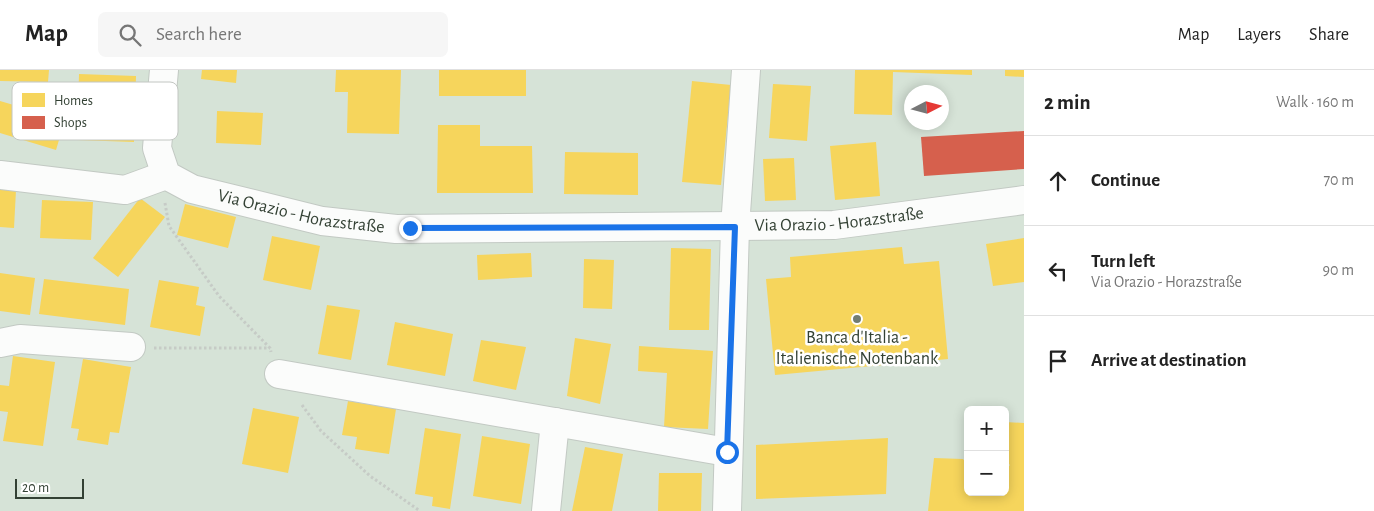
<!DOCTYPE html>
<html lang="en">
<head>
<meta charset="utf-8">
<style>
	body { margin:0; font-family:"Alegreya Sans",sans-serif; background:#f6f6f6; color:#222 }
	.controls { position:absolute; right:15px; bottom:15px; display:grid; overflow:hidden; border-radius:8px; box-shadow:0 2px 12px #0003 }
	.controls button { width:45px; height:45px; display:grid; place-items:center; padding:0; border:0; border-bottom:1px solid #e0e0e0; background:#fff; color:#222; font:25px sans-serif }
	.compass { position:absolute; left:904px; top:15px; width:45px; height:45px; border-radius:50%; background:#fff; box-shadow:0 2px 12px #0003; rotate:84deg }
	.scale { position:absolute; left:15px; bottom:12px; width:69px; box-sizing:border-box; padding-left:5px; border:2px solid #334134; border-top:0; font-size:14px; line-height:18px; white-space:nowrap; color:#334134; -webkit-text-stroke:4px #fff; paint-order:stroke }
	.stop { position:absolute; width:15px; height:15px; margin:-11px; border:4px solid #1a73e8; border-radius:50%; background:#fff }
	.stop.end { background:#1a73e8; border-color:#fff; box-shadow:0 1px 5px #0008 }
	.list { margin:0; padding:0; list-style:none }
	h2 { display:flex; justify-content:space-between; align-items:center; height:65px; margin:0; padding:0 20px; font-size:21px }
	h2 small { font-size:16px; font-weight:400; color:#767676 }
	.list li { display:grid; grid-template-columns:32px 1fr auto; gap:15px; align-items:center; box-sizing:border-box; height:90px; padding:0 20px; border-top:1px solid #e0e0e0 }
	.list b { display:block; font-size:19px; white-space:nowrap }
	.list p { margin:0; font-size:16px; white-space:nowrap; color:#767676 }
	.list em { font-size:16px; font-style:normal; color:#767676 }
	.icon { flex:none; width:28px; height:28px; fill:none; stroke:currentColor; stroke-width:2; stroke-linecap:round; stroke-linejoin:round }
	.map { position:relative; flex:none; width:1024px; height:441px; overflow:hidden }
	header { display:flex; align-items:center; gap:30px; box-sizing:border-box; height:70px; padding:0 25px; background:#fff; border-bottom:1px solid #e0e0e0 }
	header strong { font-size:24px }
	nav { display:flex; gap:28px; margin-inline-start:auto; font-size:18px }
	.search { width:350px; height:45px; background:#f6f6f6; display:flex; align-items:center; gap:12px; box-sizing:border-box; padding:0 18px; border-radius:8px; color:#767676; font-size:19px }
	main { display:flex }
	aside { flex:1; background:#fff }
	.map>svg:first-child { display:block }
	.residential { fill:#d6e3d7; fill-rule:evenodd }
	.homes { fill:#f6d55c }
	.shops { fill:#d6604d }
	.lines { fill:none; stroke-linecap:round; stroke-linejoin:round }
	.minor-casing { stroke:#c2c9c3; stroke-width:30 }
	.path { stroke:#c6cbc6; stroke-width:3; stroke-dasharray:2.5 2.5; stroke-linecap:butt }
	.minor { stroke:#fbfcfb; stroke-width:28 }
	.route { stroke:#1a73e8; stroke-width:6 }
	.poi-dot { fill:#727d73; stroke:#fff; stroke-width:2 }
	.labels { text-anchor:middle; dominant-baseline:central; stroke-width:5; stroke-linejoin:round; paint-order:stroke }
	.street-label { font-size:18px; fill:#334134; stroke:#fff }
	.poi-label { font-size:18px; fill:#334134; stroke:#fff }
	.key { fill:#fff; stroke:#c2c6c2; stroke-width:1 }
	.key-label { font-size:14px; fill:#334134 }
</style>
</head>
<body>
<header>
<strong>Map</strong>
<div class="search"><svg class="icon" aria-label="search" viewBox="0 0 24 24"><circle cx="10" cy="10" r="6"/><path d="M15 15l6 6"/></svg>Search here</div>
<nav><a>Map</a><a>Layers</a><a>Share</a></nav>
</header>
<main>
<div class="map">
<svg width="1024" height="441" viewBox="0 0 1024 441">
	<rect width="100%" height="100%" fill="#e6ede7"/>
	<path class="residential" d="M0 0H1024V441H0ZM912 22H942V52H912ZM968 340H1005V422H968Z"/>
	<g class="homes">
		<path d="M0 0H49L48 12 0 11Z"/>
		<path d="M202 0H237L236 13 201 9Z"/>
		<path d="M336 0H401L399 64 347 63 348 22H335Z"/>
		<rect x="439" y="0" width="87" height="26"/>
		<path d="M855 0H972V5L893 2 892 45 854 44Z"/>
		<path d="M1005 0H1024V7L1005 6Z"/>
		<path d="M79 4 136 6 134 72 77 70Z"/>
		<path d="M692 11 731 15 721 115 682 112Z"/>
		<path d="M773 14 811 16 807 71 769 68Z"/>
		<path d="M0 31 65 50 56 80 0 63Z"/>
		<path d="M217 41 263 43 261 75 216 73Z"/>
		<path d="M438 55H480V76H532L533 123H437Z"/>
		<path d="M876 72 880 126 835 130 830 76Z"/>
		<path d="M565 82 638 83V125L564 124Z"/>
		<path d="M794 88 796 130 765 131 763 89Z"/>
		<path d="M0 119 16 120 14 158 0 157Z"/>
		<path d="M140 128 165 147 118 207 93 188Z"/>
		<path d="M42 130 93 132 91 170 40 168Z"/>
		<path d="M185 134 236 147 228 178 177 165Z"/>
		<path d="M272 166 320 176 311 220 263 210Z"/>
		<path d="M1024 168V212L993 216 986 174Z"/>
		<path d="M902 177 904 194 939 191 948 289 775 305 766 209 791 207 790 187Z"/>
		<path d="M671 178 711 179 709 260H669Z"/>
		<path d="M531 183 532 207 478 210 477 185Z"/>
		<path d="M584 189 614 190 612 239 583 238Z"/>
		<path d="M0 203 35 208 30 245 0 241Z"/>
		<path d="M44 209 129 219 125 255 39 244Z"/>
		<path d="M159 210 199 217 196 235 205 237 200 266 150 257Z"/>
		<path d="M327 235 360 240 351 290 318 284Z"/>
		<path d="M395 252 453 264 445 306 387 295Z"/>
		<path d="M575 268 611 274 600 334 567 326Z"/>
		<path d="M481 270 526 277 516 320 473 311Z"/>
		<path d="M639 276 713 281 708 359 664 357 667 303 638 301Z"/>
		<path d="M13 286 55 292 43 376 3 371 8 342 0 341V315L9 316Z"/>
		<path d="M83 289 131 297 119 363 110 362 108 375 77 370 79 359 71 358Z"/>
		<path d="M348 331 396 339 389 384 355 379 357 367 342 365Z"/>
		<path d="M253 338 299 347 288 403 242 394Z"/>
		<path d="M1005 352 1024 353V441H928L934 388 963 389 968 395V422H1005V400L1010 395 1005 390Z"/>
		<path d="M425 358 461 364 450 439 432 436 433 427 415 424Z"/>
		<path d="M482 366 530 374 521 434 473 426Z"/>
		<path d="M888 368 886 424 756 429V375Z"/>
		<path d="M585 377 623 384 612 441H572Z"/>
		<path d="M659 403H702L701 441H658Z"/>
	</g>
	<path class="shops" d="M1024 61V99L924 106 921 67Z"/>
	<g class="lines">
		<g class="minor-casing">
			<g id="minor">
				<path id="s1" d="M164 0 157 78 166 105 192 119 322 151 396 159 834 155 1024 130"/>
				<path d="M0 105 125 120 166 105"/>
				<path d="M0 273 20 269 131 277"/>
				<path d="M279 304 727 382"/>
				<path d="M546 441 555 352"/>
				<path d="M727 441 735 157 746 0"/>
			</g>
		</g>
		<g class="path">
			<path d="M165 133 169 156 219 226 270 278 271 282"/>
			<path d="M154 278H270"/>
			<path d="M302 335 321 361 370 406 420 441"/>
		</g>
		<use href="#minor" class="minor"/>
	</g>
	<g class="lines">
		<path class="route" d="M410 158 735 157 727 382"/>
	</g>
	<circle class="poi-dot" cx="857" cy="249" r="5"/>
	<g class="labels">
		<g class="street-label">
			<text stroke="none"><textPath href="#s1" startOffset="248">Via Orazio - Horazstraße</textPath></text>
			<text stroke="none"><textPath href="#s1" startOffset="788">Via Orazio - Horazstraße</textPath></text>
		</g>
		<g class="poi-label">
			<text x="857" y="268">Banca d'Italia -<tspan x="857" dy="21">Italienische Notenbank</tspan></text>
		</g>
	</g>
	<rect x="12" y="12" width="166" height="58" rx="8" class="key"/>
	<rect x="22" y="23" width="23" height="14" fill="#f6d55c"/>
	<rect x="22" y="46" width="23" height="13" fill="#d6604d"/>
	<g class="key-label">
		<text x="54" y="35">Homes</text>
		<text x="54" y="57">Shops</text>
	</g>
</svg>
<div class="controls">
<button>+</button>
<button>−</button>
</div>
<svg class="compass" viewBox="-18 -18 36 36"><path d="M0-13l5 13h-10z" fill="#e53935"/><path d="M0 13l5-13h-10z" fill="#767676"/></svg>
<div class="scale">20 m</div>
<div class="stop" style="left:727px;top:382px"></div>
<div class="stop end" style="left:410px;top:158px"></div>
</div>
<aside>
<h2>2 min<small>Walk · 160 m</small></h2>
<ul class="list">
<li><svg class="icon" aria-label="ahead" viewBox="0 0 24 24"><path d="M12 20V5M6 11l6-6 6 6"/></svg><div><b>Continue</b></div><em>70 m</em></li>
<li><svg class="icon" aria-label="left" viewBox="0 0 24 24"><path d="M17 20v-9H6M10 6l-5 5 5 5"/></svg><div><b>Turn left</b><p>Via Orazio - Horazstraße</p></div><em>90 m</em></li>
<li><svg class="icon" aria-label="arrive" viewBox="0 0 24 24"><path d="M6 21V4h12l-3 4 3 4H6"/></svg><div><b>Arrive at destination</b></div></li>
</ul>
</aside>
</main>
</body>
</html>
